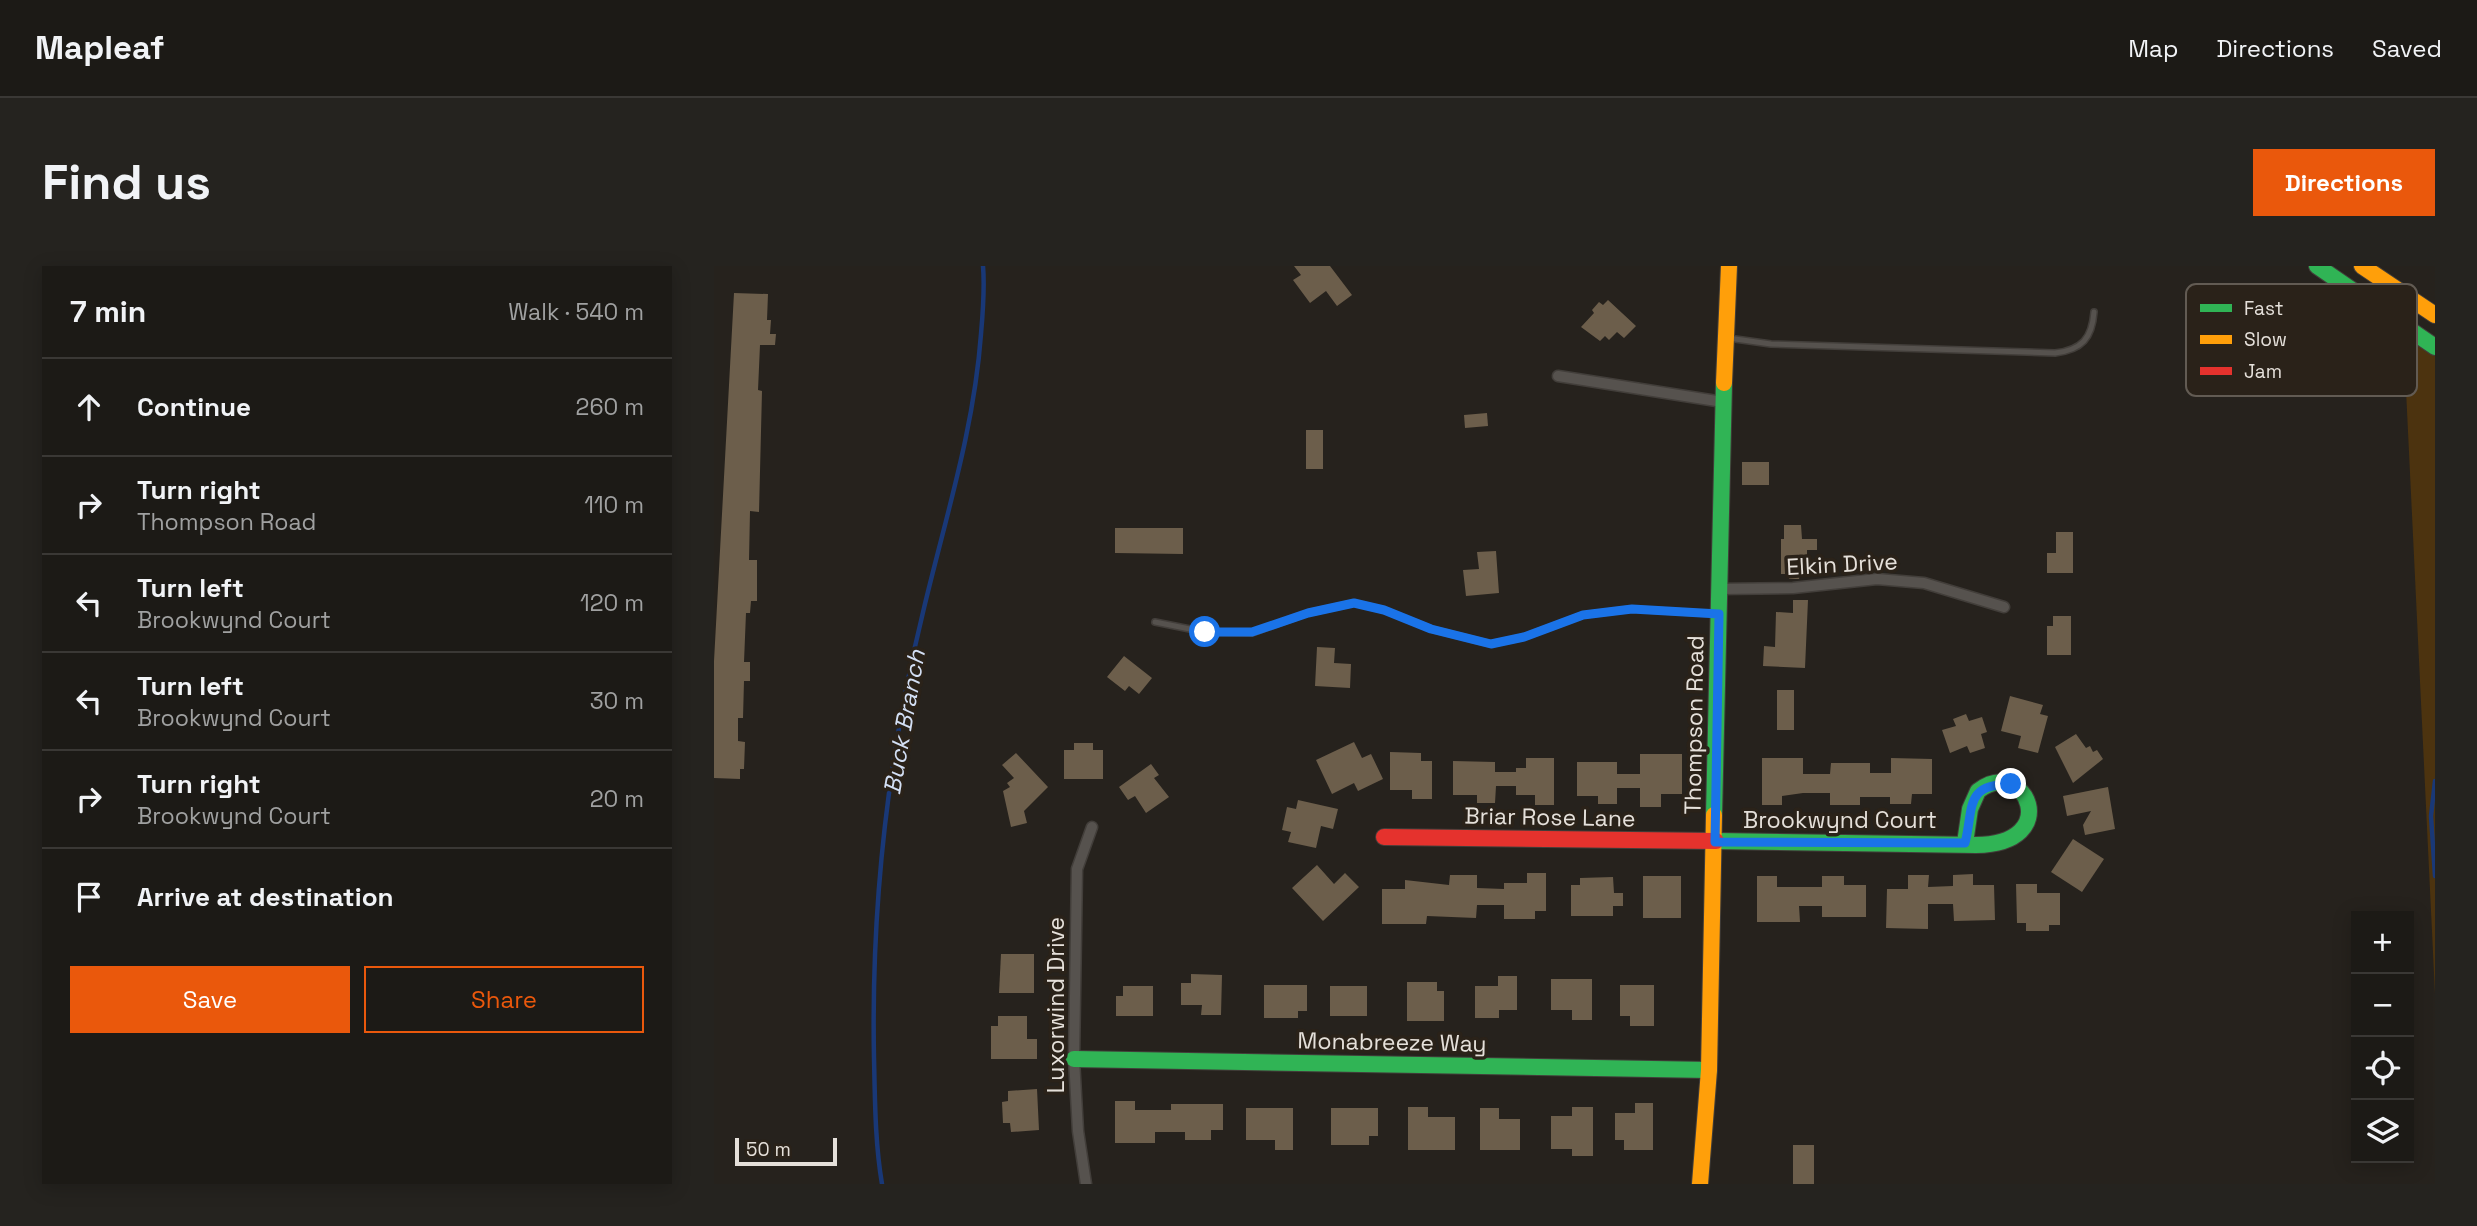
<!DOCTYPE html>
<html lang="en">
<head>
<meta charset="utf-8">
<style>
	body { margin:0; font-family:"Space Grotesk",sans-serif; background:#25231f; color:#f1f3f6 }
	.controls { position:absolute; right:21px; bottom:21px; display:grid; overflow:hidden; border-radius:0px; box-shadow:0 4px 18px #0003 }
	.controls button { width:63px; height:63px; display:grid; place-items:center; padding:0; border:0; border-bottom:2px solid #3a3835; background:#1c1a16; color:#f1f3f6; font:35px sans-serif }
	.scale { position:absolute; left:21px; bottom:18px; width:102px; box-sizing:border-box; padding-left:7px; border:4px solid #e5e0da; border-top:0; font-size:19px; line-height:24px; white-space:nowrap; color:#e5e0da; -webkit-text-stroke:5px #2a2219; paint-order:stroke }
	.stop { position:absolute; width:21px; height:21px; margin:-16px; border:5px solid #1a73e8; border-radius:50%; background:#fff }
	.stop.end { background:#1a73e8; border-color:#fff; box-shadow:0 2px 7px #0008 }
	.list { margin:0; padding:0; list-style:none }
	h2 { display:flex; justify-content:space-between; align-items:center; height:91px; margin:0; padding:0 28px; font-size:30px }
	h2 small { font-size:23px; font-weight:400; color:#a0a1a1 }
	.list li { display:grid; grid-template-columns:46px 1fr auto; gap:21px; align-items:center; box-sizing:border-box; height:98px; padding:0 28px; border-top:2px solid #3a3835 }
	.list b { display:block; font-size:26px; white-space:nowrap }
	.list p { margin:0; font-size:23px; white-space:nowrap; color:#a0a1a1 }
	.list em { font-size:23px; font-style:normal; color:#a0a1a1 }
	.actions { display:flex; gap:14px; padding:21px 28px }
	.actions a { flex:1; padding:16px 0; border:2px solid #ea580c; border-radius:0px; text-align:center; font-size:24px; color:#ea580c }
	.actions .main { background:#ea580c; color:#fff }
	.icon { flex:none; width:38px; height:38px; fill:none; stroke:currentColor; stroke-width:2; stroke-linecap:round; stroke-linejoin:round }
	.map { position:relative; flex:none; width:1721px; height:918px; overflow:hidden; border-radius:0px }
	header { display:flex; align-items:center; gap:42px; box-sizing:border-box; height:98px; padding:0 35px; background:#1c1a16; border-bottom:2px solid #3a3835 }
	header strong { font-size:33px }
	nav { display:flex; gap:38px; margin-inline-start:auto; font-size:24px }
	.intro { display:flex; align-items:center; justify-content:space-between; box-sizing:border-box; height:168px; padding:0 42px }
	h1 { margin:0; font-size:49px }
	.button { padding:18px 32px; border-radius:0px; background:#ea580c; color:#fff; font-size:24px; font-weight:700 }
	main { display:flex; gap:42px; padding:0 42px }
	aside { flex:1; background:#1c1a16; border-radius:0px; box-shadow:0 4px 18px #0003 }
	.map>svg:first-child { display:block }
	.green { fill:#4c330f }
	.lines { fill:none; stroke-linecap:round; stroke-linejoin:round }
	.stream { stroke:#193877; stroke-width:4.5 }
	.building { fill:#6c5e4b }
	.lane-casing { stroke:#423e3a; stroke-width:8 }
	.street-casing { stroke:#423e3a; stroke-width:13 }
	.fast-casing { stroke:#423e3a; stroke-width:18 }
	.slow-casing { stroke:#423e3a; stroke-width:18 }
	.jam-casing { stroke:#423e3a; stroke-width:18 }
	.lane { stroke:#56524e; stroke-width:5 }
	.street { stroke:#56524e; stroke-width:10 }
	.fast { stroke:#30b455; stroke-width:16 }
	.slow { stroke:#ff9f0a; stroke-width:16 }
	.jam { stroke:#e5322d; stroke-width:16 }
	.route { stroke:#1a73e8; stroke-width:9 }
	.labels { text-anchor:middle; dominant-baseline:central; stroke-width:7; stroke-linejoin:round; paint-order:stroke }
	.street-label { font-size:23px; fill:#e5e0da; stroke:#2a2219 }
	.water-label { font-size:24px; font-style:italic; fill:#d3dff4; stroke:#2a2219 }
	.key { fill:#2a2219; stroke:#625b53; stroke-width:2 }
	.key-label { font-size:19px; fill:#e5e0da }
</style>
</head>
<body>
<header>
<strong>Mapleaf</strong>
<nav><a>Map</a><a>Directions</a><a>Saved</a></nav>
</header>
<div class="intro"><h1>Find us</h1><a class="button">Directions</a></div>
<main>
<aside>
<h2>7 min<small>Walk · 540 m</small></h2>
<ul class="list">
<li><svg class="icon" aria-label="ahead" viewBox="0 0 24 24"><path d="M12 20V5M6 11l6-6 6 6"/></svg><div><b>Continue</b></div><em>260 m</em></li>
<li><svg class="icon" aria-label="right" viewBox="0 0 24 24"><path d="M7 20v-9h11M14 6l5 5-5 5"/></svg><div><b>Turn right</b><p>Thompson Road</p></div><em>110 m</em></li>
<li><svg class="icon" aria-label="left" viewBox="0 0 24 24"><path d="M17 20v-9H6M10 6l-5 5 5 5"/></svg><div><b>Turn left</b><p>Brookwynd Court</p></div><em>120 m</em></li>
<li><svg class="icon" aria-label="left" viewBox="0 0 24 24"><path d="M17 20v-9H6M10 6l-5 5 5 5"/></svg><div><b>Turn left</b><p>Brookwynd Court</p></div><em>30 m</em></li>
<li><svg class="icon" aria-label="right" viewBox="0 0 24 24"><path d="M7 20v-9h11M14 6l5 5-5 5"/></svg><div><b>Turn right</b><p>Brookwynd Court</p></div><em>20 m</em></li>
<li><svg class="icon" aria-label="arrive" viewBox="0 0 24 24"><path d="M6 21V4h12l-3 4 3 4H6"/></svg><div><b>Arrive at destination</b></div></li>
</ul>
<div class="actions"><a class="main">Save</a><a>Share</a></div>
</aside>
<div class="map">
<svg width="1721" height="918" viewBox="0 0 1721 918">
	<rect width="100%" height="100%" fill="#26221d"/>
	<path class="green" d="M1689 61 1721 72V728Z"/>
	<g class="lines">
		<g class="stream">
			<path d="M1721 515 1717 550 1721 610"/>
			<path d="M168 918C161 877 161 834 160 792 157 640 174 489 210 342 232 250 260 163 267 68 269 45 271 23 269 0"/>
		</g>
	</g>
	<g class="building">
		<path d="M580 0H616L638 29 623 40 612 25 596 37 579 14 587 9Z"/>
		<path d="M20 27 54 28 53 54H57L56 68H62L61 79H46L44 124 48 125 45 246 36 245 35 294H43V335H37L36 347H32L30 396H36V415H30L29 452H24V475L31 476 30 503H26V513L0 512V395Z"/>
		<path d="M894 34 922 60 910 72 903 66 895 74 891 70 886 75 867 61 880 47 878 44 885 36 889 39Z"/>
		<path d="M773 147 774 160 751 162 750 149Z"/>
		<rect x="592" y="164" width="17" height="39"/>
		<rect x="1028" y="196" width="27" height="23"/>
		<path d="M1070 259H1087L1088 273H1103V284H1093V309H1086L1085 313H1075V308H1067V273H1070Z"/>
		<path d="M401 262H469V288L401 287Z"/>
		<path d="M1342 266H1359V307H1333V287H1342Z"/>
		<path d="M782 285 785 327 752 330 749 304 765 303 763 286Z"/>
		<path d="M1079 334H1094L1091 402 1049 400 1050 380 1061 381 1062 346 1079 347Z"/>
		<path d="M1339 350H1357V389H1333V360H1339Z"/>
		<path d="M603 381 621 382 620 397 637 398 636 422 601 420Z"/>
		<path d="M410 390 438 412 425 428 415 420 411 425 393 411Z"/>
		<rect x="1063" y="424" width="17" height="40"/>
		<path d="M1296 430 1329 439 1326 448 1334 450 1324 487 1304 482 1307 470 1287 465Z"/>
		<path d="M1252 448 1255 455 1268 451 1273 466 1267 468 1271 482 1256 487 1253 480 1236 487 1228 464 1242 460 1239 453Z"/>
		<path d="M1362 468 1372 482 1376 480 1379 486 1383 484 1389 493 1359 517 1341 481Z"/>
		<path d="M640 476 648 492 657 488 669 513 644 525 640 517 618 528 602 494Z"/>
		<path d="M360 477H379V484H389V513H350V484H360Z"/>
		<path d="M676 486 707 487V495H718V533H698V524H676Z"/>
		<path d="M302 487 334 521 310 545 313 557 297 561 289 525 296 521 293 517 300 512 288 499Z"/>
		<path d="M926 488H968V528H947V541H926V522H903V538H884V530H863V496H903V508H926Z"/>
		<path d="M812 492H840V539H821V529H802V520H782L781 537H763V529H739V495L781 496V506H802V502H812Z"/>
		<path d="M1048 492H1089V508H1116L1117 497H1156V507H1177V492L1218 493V528H1198L1197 538H1176V531H1146V539H1116V527H1089L1068 530V539H1048Z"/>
		<path d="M437 498 445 509 440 512 455 531 432 547 421 530 414 534 405 521Z"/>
		<path d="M1394 521 1401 563 1371 569 1369 559 1377 545 1353 550 1349 530Z"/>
		<path d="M584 534 624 543 619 563 607 560 602 582 574 576 577 566 568 564 573 541 582 543Z"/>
		<path d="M1359 573 1390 593 1368 626 1337 606Z"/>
		<path d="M603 599 620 618 631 607 645 621 609 655 578 622Z"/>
		<path d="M813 607H832V645H821V653H790V639H763L762 652 713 650 712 658H668V623H691V614L735 619 736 609H763V622L790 623V617H813Z"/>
		<path d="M1259 608V619H1280L1281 654 1240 655 1239 638H1214V663L1172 662 1173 623H1194V609H1215L1214 621 1239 620V609Z"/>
		<rect x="929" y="610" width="38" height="42"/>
		<path d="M1043 610H1063V621H1108V610H1130V619H1152V651H1108V640H1085L1086 656H1043Z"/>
		<path d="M899 611 900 627H909V640H899V650H857V619H866V612Z"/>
		<path d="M1302 618H1323V627H1346V659H1335V665H1312V657H1303Z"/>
		<path d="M287 688H320V727H285Z"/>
		<path d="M477 708 508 709 507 749H487L488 739H467V717H477Z"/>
		<path d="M784 710H803V744H785V752H761V720H784Z"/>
		<path d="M837 713H878V754H858V744H837Z"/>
		<path d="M693 716H723V725H730V755H693Z"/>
		<path d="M550 719H593V745H584V752H550Z"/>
		<path d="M906 719H940V760H916V750H906Z"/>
		<path d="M409 720H439V750H402V730H409Z"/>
		<rect x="616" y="720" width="37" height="30"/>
		<path d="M284 750H313V773H323V793H277V760H284Z"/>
		<path d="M323 823 325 864 297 866 296 857H289L288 836 294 835V825Z"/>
		<path d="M401 835H421V844H457V838H509V864H497V874H471V866H441V877H401Z"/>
		<path d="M921 837H939V884H910V874H901V847H921Z"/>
		<path d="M694 841H714V851H741V884H694Z"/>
		<path d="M858 841H879V890H858V883H837V850H858Z"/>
		<path d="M532 842H579V884H561V874H532Z"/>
		<path d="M617 842H664V870H655V879H617Z"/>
		<path d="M766 842H785V853H806V884H766Z"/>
		<rect x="1079" y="879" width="21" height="39"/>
	</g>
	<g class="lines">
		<g class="lane-casing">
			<g id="lane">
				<path d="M1014 72 1057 78 1341 87C1368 84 1378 72 1380 46"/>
				<path d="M441 356 491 366 538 367 594 347 640 337 670 344 717 363 777 378 810 371 869 349 918 343 1002 348"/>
			</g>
		</g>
		<g class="street-casing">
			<g id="street">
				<path d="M844 110 1009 136"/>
				<path d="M1005 323 1079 322 1163 313 1210 317 1290 341"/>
				<path d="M372 918 364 865 360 793 363 603 378 561"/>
			</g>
		</g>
		<g class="fast-casing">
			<g id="fast">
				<path d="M1603 0 1721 81"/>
				<path d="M1000 549 1010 117"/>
				<path d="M1002 575 1262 579C1351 578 1311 489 1264 525L1256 543 1251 577"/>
				<path d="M360 793 995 804"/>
			</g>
		</g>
		<g class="slow-casing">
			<g id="slow">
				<path d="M1648 0 1721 49"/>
				<path d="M1010 117 1015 0"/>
				<path d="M986 918 995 804 1000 549"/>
			</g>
		</g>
		<g class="jam-casing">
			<path id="jam" d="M670 571 1002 575"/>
		</g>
		<use href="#lane" class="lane"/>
		<use href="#street" class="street"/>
		<use href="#fast" class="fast"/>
		<use href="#slow" class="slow"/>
		<use href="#jam" class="jam"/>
	</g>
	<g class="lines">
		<path class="route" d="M491 366H538L594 347 640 337 670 344 717 363 777 378 810 371 869 349 918 343 1005 348 1001 576 1251 577C1260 542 1250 518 1297 518"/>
	</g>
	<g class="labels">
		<g class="street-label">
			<text transform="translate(1128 298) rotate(-3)">Elkin Drive</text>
			<text transform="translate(980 459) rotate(-89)">Thompson Road</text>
			<text transform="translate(836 551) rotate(1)">Briar Rose Lane</text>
			<text x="1126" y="554">Brookwynd Court</text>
			<text transform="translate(342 739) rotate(-90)">Luxorwind Drive</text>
			<text transform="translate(678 776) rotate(1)">Monabreeze Way</text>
		</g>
		<g class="water-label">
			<text transform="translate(190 456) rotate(-80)">Buck Branch</text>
		</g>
	</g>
	<rect x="1472" y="18" width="231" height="112" rx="10" class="key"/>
	<rect x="1486" y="38" width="32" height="8" fill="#30b455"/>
	<rect x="1486" y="69" width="32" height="9" fill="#ff9f0a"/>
	<rect x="1486" y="101" width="32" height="8" fill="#e5322d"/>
	<g class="key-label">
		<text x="1530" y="49">Fast</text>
		<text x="1530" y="80">Slow</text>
		<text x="1530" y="112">Jam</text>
	</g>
</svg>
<div class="controls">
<button>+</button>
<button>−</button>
<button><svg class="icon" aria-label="locate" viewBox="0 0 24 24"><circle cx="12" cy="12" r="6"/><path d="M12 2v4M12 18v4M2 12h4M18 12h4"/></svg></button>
<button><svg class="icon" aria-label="layers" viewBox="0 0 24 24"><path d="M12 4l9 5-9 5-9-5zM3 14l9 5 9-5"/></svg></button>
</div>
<div class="scale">50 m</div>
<div class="stop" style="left:491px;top:366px"></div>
<div class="stop end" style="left:1297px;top:518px"></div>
</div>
</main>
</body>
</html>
